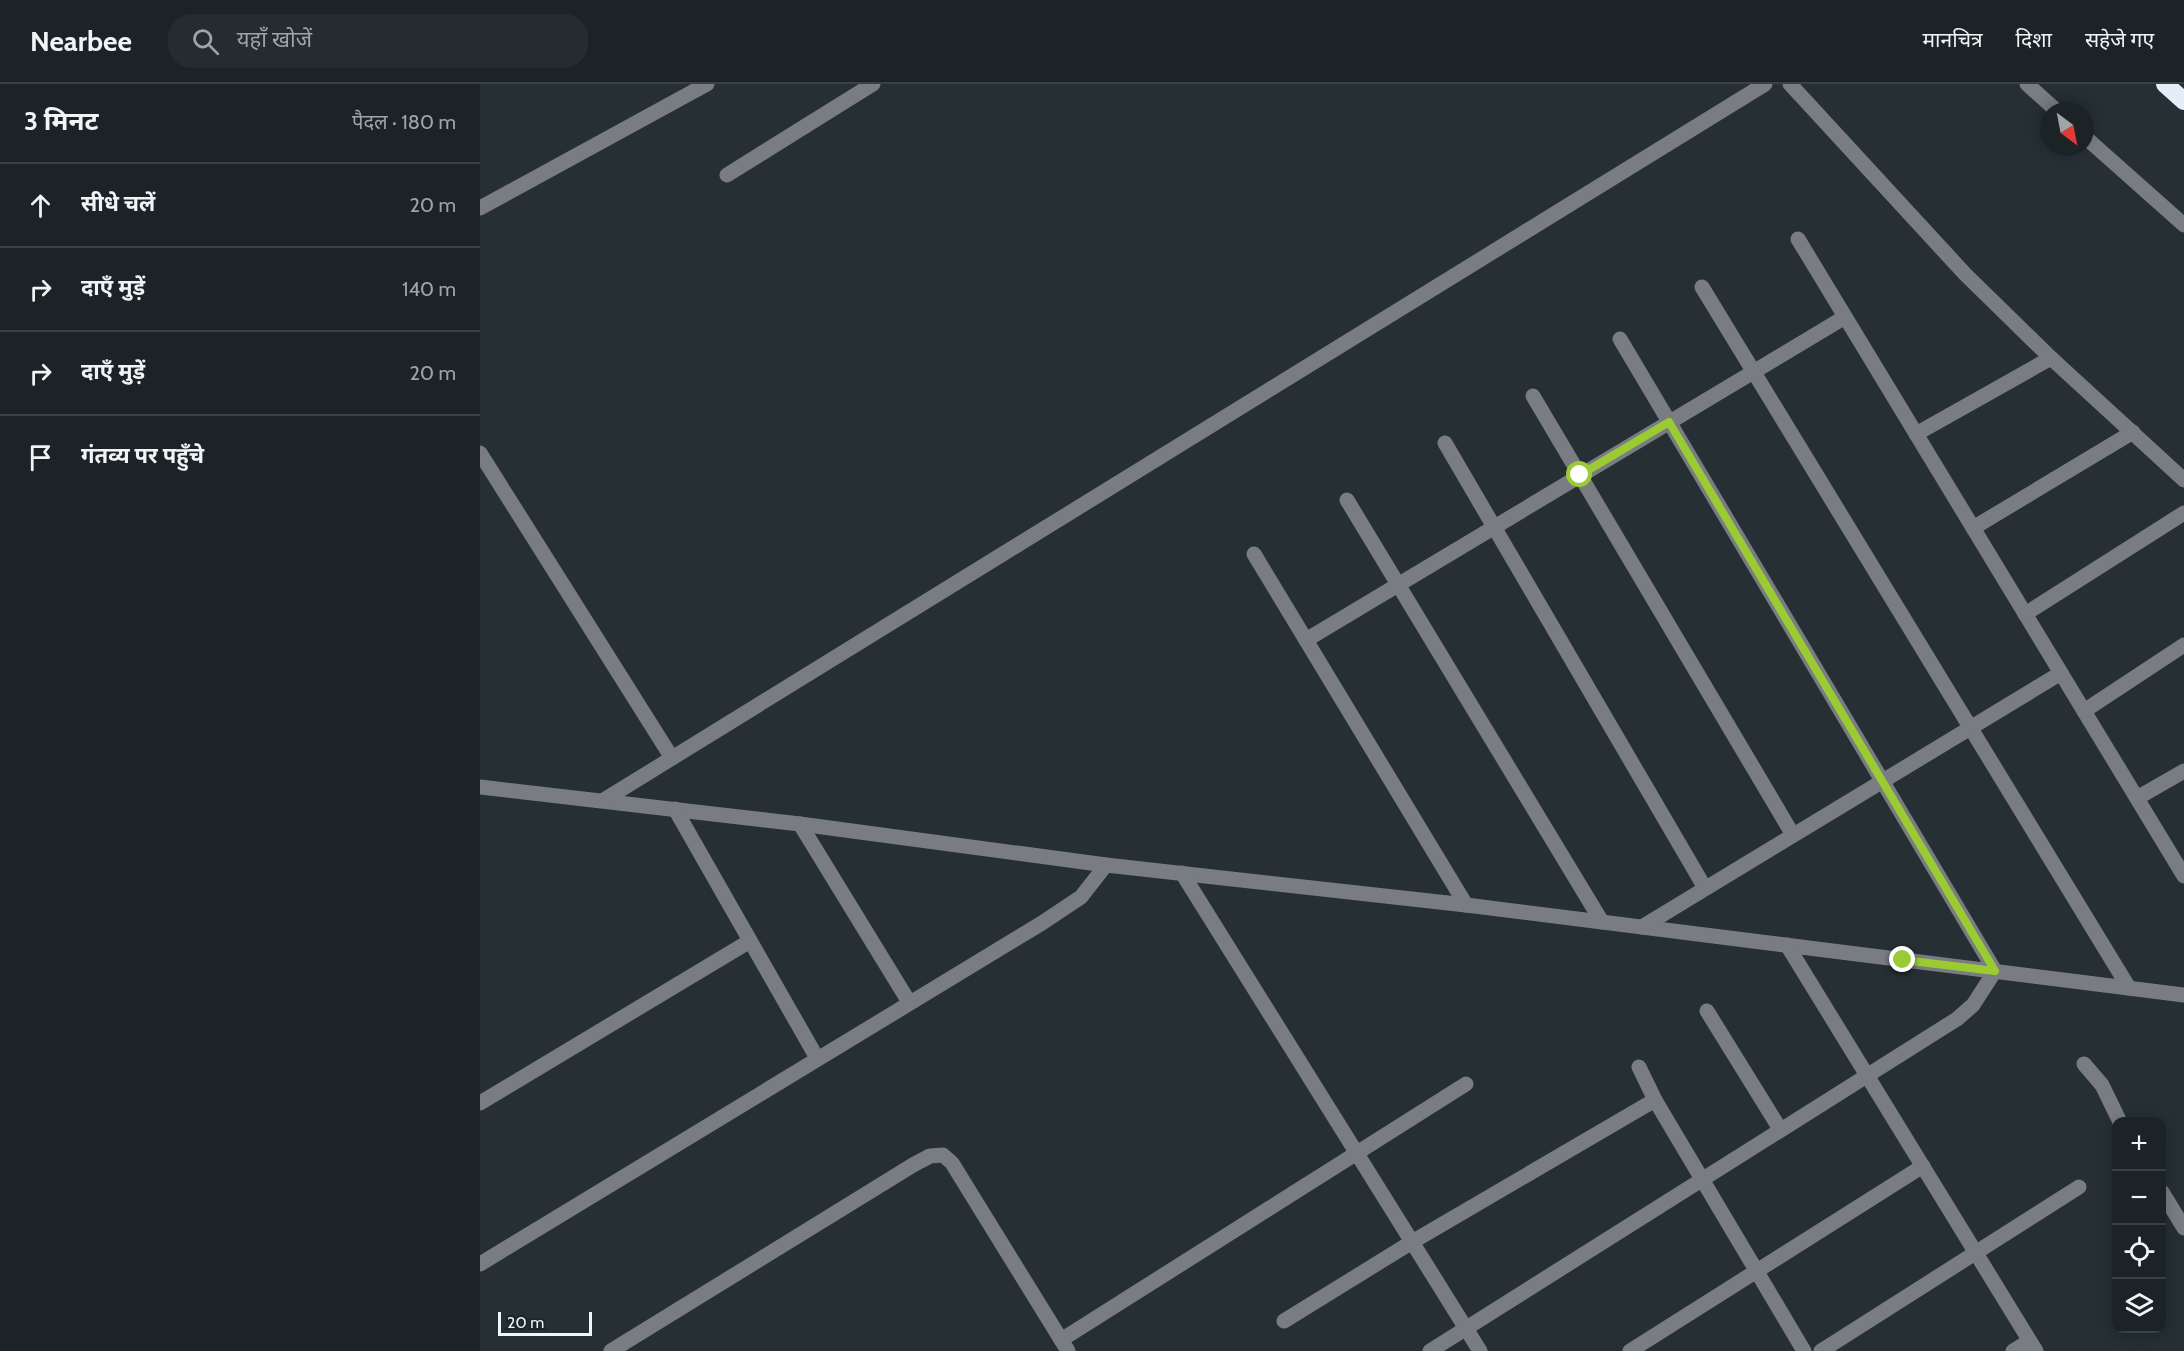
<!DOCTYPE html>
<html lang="hi">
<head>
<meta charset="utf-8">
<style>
	body { margin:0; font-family:Cabin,"Noto Sans Devanagari",sans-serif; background:#252b2f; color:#f1f3f6 }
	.controls { position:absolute; right:18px; bottom:18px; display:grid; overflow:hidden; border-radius:12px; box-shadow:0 3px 15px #0003 }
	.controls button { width:54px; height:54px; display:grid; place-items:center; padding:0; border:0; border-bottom:2px solid #3a4044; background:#1c2327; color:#f1f3f6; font:30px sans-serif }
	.compass { position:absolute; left:1560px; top:18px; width:54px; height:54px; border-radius:50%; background:#1c2327; box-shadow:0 3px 15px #0003; rotate:148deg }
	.scale { position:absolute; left:18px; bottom:15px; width:94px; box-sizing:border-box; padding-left:6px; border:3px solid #f0f6fa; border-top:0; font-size:16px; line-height:21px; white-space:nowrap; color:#f0f6fa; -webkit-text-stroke:4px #1b252a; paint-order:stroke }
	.stop { position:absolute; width:18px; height:18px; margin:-14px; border:4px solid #9bcb33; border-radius:50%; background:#fff }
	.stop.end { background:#9bcb33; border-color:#fff; box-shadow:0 2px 6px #0008 }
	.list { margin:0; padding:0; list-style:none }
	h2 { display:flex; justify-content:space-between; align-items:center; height:78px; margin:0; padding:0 24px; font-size:26px }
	h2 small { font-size:20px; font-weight:400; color:#a0a4a7 }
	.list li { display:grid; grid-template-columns:39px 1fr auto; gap:18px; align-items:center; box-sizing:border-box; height:84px; padding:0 24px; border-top:2px solid #3a4044 }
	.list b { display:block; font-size:22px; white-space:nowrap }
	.list em { font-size:20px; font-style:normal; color:#a0a4a7 }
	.icon { flex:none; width:33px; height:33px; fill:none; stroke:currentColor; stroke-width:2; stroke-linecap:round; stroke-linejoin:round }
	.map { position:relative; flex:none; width:1704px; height:1267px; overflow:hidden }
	header { display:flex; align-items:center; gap:36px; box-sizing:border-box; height:84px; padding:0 30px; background:#1c2327; border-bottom:2px solid #3a4044 }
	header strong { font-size:28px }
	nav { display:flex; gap:33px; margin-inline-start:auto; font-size:21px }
	.search { width:420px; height:54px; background:#252b2f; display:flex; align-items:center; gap:15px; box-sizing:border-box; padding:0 21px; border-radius:24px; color:#a0a4a7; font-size:22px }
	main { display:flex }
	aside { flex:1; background:#1c2327 }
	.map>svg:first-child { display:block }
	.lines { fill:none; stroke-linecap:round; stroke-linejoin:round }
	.minor { stroke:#797d81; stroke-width:15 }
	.highway { stroke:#e4edf8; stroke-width:18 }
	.route { stroke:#9bcb33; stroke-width:8 }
</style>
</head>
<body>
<header>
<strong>Nearbee</strong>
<div class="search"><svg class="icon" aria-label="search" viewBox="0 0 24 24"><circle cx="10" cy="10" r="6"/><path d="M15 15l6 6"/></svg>यहाँ खोजें</div>
<nav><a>मानचित्र</a><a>दिशा</a><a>सहेजे गए</a></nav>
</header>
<main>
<aside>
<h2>3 मिनट<small>पैदल · 180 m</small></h2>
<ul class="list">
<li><svg class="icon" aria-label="ahead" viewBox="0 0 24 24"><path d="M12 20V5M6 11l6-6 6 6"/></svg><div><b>सीधे चलें</b></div><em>20 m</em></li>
<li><svg class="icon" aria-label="right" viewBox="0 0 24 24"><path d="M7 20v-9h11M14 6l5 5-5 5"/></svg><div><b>दाएँ मुड़ें</b></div><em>140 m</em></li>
<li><svg class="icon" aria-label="right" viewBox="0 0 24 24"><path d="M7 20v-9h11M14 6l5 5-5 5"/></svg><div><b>दाएँ मुड़ें</b></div><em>20 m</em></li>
<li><svg class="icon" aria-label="arrive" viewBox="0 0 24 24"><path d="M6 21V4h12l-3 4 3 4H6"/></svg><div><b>गंतव्य पर पहुँचे</b></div></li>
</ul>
</aside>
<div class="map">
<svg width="1704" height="1267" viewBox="0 0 1704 1267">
	<rect width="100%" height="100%" fill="#252f34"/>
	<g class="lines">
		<g class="minor">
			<path d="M1310 0 1485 190 1571 274 1704 396"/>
			<path d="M1547 0 1577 27"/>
			<path d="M1605 53 1704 141"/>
			<path d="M247 91 393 0"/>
			<path d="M0 124 227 0"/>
			<path d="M1318 155 1704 792"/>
			<path d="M1222 203 1649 904"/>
			<path d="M1053 312 1313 751"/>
			<path d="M1436 350 1571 274"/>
			<path d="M965 359 1225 804"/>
			<path d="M0 369 192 674"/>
			<path d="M867 416 1122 838"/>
			<path d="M1493 444 1653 348"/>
			<path d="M774 470 986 821"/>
			<path d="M1545 530 1704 429"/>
			<path d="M826 556 1365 233"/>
			<path d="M1604 627 1704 561"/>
			<path d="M0 703 320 740 626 781 986 821 1704 911"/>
			<path d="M1657 714 1704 687"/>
			<path d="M124 716 1285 0"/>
			<path d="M195 725 337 974"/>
			<path d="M320 740 429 918"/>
			<path d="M702 789 1000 1267"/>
			<path d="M1162 843 1581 589"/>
			<path d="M1307 861 1556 1267"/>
			<path d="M1227 927 1300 1045"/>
			<path d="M1604 980 1622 1001 1640 1038"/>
			<path d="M1159 983 1175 1016 1324 1267"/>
			<path d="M0 1019 270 857"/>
			<path d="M1682 1108 1704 1144"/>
			<path d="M0 1180 562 839 601 813 626 781"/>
			<path d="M804 1237 932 1158 1175 1016"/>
			<path d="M581 1256 986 1000"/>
			<path d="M131 1267 433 1081 450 1072 463 1071 472 1079 588 1267"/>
			<path d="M950 1267 1477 935 1493 921 1515 887 1140 255"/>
			<path d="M1150 1267 1443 1082"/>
			<path d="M1341 1267 1599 1103"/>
			<path d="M1533 1267 1549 1257"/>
		</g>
		<path class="highway" d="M1685 0 1704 17"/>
	</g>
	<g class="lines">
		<path class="route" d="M1100 391 1189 338 1515 887 1423 876"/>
	</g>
</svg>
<div class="controls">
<button>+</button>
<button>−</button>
<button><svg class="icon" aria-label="locate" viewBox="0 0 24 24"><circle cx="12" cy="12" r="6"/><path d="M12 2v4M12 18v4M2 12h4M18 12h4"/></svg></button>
<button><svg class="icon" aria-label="layers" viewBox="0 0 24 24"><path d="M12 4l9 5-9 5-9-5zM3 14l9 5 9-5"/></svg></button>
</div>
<svg class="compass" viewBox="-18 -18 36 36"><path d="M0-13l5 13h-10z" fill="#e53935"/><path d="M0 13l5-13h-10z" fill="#a0a4a7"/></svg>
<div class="scale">20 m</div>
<div class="stop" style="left:1100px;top:391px"></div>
<div class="stop end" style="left:1423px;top:876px"></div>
</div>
</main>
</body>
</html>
